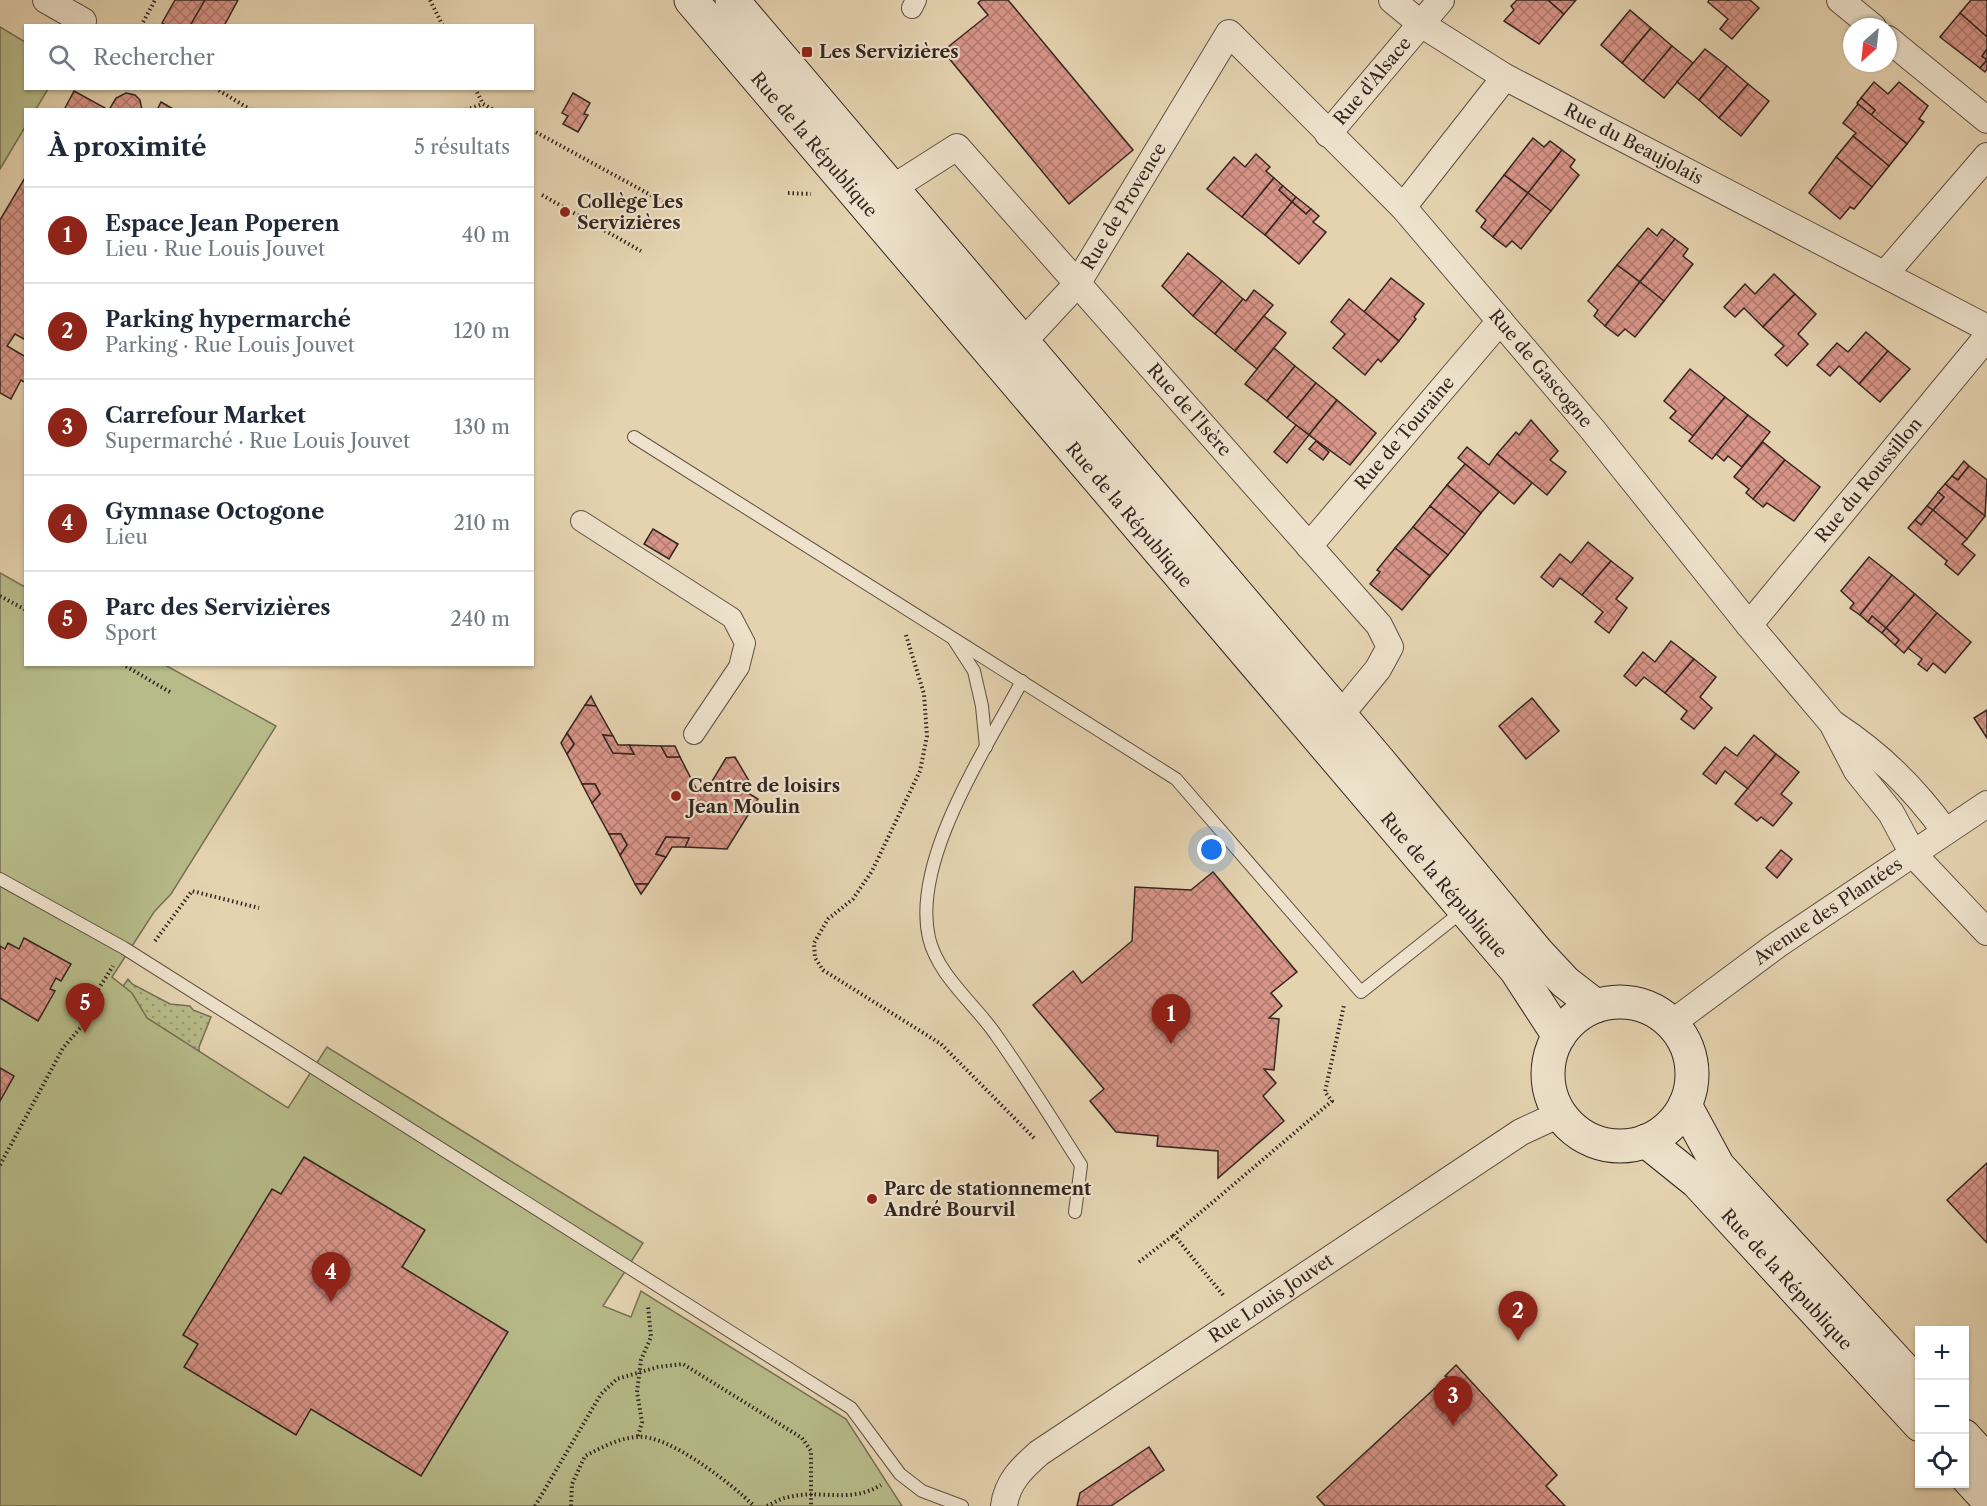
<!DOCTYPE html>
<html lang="fr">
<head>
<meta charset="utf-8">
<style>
	body { margin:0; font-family:"Libre Caslon Text",serif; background:#f6f6f7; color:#1f2937 }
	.controls { position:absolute; right:18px; bottom:18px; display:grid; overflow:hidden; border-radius:0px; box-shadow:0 2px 4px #0004 }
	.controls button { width:54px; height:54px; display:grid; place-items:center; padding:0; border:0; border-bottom:2px solid #e0e1e3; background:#fff; color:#1f2937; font:30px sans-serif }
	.compass { position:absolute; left:1843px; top:18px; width:54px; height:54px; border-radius:50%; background:#fff; box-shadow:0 2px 4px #0004; rotate:207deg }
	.you { position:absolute; left:1212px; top:850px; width:21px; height:21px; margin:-15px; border:4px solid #fff; border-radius:50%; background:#1a73e8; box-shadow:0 0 0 9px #1a73e833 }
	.badge { display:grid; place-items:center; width:39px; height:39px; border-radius:50%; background:#8f2418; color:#fff; font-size:20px; font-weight:700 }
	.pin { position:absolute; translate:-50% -50px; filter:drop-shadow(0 2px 3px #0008) }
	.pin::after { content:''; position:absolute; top:32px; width:21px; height:18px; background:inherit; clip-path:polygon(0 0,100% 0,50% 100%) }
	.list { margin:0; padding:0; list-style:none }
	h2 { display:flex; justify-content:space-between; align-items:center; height:78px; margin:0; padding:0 24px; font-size:26px }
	h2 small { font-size:20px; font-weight:400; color:#747a83 }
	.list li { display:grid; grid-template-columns:39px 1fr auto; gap:18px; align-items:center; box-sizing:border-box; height:96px; padding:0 24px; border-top:2px solid #e0e1e3 }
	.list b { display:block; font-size:22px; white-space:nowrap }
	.list p { margin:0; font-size:20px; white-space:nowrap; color:#747a83 }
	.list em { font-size:20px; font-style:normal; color:#747a83 }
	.icon { flex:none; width:33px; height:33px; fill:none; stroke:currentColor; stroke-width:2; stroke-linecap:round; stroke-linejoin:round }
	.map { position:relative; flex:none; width:1987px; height:1506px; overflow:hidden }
	.search { position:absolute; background:#fff; box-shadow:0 2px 4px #0004; left:24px; top:24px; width:510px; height:66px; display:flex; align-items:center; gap:15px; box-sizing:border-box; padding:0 21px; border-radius:0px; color:#747a83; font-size:22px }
	.panel { position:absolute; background:#fff; box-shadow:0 2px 4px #0004; left:24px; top:108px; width:510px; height:558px; border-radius:0px }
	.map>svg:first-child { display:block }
	.grass { fill:url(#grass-dots); stroke:#767055; stroke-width:1.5 }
	.green { fill:#b7bb89; stroke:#767055; stroke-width:1.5 }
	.building { fill:url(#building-cross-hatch); stroke:#342621; stroke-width:1.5 }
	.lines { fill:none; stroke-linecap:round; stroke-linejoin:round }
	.service-casing { stroke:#605145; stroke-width:14 }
	.pedestrian-casing { stroke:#605145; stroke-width:22 }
	.minor-casing { stroke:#605145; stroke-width:28 }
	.secondary-casing { stroke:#342621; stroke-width:35 }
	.path { stroke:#342621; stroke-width:4; stroke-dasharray:1.5 3; stroke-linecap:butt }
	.service { stroke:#eee2cc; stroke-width:12 }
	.pedestrian { stroke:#eee2cc; stroke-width:20 }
	.minor { stroke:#eee2cc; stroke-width:26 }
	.secondary { stroke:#eee2cc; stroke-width:33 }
	.poi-dot { fill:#8f2418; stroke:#eee2cc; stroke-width:2 }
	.labels { text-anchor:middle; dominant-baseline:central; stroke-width:4.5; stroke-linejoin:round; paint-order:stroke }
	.poi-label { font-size:18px; font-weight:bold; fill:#342621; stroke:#eee2cc; text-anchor:start }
	.street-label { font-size:18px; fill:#342621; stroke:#eee2cc }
</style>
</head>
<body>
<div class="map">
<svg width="1987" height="1506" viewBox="0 0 1987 1506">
	<defs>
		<pattern id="grass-dots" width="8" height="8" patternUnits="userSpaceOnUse" patternTransform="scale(1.5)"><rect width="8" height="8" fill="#b7bb89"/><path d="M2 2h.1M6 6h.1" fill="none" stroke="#969870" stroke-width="1.8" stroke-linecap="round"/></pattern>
		<pattern id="building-cross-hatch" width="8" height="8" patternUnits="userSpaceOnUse" patternTransform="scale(1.5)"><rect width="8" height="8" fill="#d89588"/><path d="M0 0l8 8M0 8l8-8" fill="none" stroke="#b0796f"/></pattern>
	</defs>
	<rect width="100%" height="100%" fill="#e5d3b0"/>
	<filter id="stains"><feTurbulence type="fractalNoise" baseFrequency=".00333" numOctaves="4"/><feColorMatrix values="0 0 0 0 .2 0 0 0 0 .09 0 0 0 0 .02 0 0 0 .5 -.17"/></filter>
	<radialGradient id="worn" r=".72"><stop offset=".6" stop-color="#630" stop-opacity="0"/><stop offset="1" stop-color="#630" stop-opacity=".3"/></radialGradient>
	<path class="grass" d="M128 979 132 984 170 1004 190 1006 193 1010 211 1017 199 1047 200 1075 112 1002Z"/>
	<g class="green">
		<path d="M0 27 25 42 26 88 48 89 36 109 26 110 25 127 0 169Z"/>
		<path d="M0 573 25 587 26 664 165 665 276 726 171 894 154 912 112 977 132 993 147 1018 288 1108 327 1047 643 1243 603 1306 631 1317 641 1291 846 1419 902 1506H0Z"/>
	</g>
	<g class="building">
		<path d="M175 0H205L190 26H167L162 23Z"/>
		<path d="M205 0H238L224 26H190Z"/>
		<path d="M981 0H1008L1133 150 1069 204 943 51 988 15 978 3Z"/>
		<path d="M1517 0H1548L1564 14 1539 44 1504 21 1514 10 1511 6Z"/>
		<path d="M1548 0H1576L1564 14Z"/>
		<path d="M1709 0H1750L1759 8 1732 39 1720 29 1728 19 1708 2Z"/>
		<path d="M1971 0H1987V37L1960 13Z"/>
		<path d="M1630 10 1651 28 1622 63 1601 45Z"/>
		<path d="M1960 13 1987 37V49L1982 56 1987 60 1980 68 1940 37Z"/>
		<path d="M1651 28 1672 46 1643 81 1622 63Z"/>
		<path d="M1672 46 1693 63 1664 98 1643 81Z"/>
		<path d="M1705 49 1727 66 1699 100 1677 82Z"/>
		<path d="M1987 49V69L1985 72 1980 68 1987 60 1982 56Z"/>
		<path d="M1727 66 1748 84 1719 118 1699 100Z"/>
		<path d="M1874 82 1888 94 1899 82 1928 106 1919 119 1924 122 1907 144 1871 115 1875 110 1861 98Z"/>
		<path d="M1748 84 1769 101 1741 136 1719 118Z"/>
		<path d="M74 91 105 108 104 110H64Z"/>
		<path d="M126 93 135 95 140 100 142 110H109L116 98Z"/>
		<path d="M573 93 590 103 584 114 588 115 578 132 563 124 568 116 562 113Z"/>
		<path d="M1861 98 1875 110 1871 115 1857 103Z"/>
		<path d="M161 102 175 110H157Z"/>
		<path d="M1858 104 1907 144 1889 166 1853 136 1856 133 1843 123Z"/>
		<path d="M1853 136 1889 166 1872 187 1836 157Z"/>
		<path d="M1533 138 1544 147 1550 141 1562 150 1528 193 1504 175Z"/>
		<path d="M1562 150 1575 160 1570 167 1579 175 1551 211 1528 193Z"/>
		<path d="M1256 154 1270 167 1266 171 1274 178 1242 217 1207 189 1234 157 1245 167Z"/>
		<path d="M1836 157 1872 187 1854 209 1850 207 1840 219 1809 193Z"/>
		<path d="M1504 175 1528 193 1493 237 1481 227 1486 220 1476 211Z"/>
		<path d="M26 176V337L24 339 15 334 7 346 26 357V383L21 380 11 399 0 393V220Z"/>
		<path d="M1274 178 1283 186 1279 190 1292 202 1265 235 1242 217Z"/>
		<path d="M1283 186 1296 197 1292 202 1279 190Z"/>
		<path d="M1528 193 1551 211 1521 249 1512 241 1506 247 1493 237Z"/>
		<path d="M1296 197 1311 209 1306 214 1292 202Z"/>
		<path d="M1292 202 1306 214 1311 209 1319 216 1313 222 1326 232 1299 264 1265 235Z"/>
		<path d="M1648 228 1657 236 1662 229 1675 239 1640 282 1617 265Z"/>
		<path d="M1675 239 1688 249 1683 256 1693 264 1664 301 1640 282Z"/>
		<path d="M1188 253 1222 281 1193 316 1162 286Z"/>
		<path d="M1617 265 1640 282 1605 326 1594 316 1598 310 1588 301Z"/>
		<path d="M1774 274 1795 294 1763 327 1744 308 1735 317 1724 307 1745 284 1755 294Z"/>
		<path d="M1391 278 1424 304 1414 317 1416 319 1399 341 1364 312Z"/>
		<path d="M1222 281 1243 299 1215 334 1193 316Z"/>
		<path d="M1640 282 1664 301 1635 337 1625 329 1618 336 1605 326Z"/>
		<path d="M1254 290 1273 305 1235 351 1215 334 1243 299 1246 301Z"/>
		<path d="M1795 294 1816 314 1798 334 1808 344 1787 366 1775 355 1784 346 1763 327Z"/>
		<path d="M1349 299 1399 341 1381 362 1378 359 1365 375 1333 348 1345 334 1331 322Z"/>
		<path d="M1264 316 1286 333 1257 369 1235 351Z"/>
		<path d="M1866 332 1888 351 1859 384 1839 366 1830 376 1817 365 1837 343 1848 352Z"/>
		<path d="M1274 348 1295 366 1267 401 1245 384Z"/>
		<path d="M1888 351 1910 369 1880 402 1859 384Z"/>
		<path d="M1295 366 1316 383 1287 418 1267 401Z"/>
		<path d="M1690 369 1725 397 1693 436 1670 418 1676 411 1664 401Z"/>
		<path d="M1316 383 1337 400 1309 435 1287 418Z"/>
		<path d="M1725 397 1748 415 1712 459 1689 441Z"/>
		<path d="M1337 400 1376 433 1350 465 1309 435Z"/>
		<path d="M1748 415 1770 432 1742 467 1728 456 1724 461 1716 454Z"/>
		<path d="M1531 420 1558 451 1550 460 1566 472 1547 495 1497 454 1516 432 1519 435Z"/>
		<path d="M1296 425 1309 435 1287 463 1274 452Z"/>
		<path d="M1316 441 1329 452 1323 460 1309 449Z"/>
		<path d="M1763 442 1785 460 1753 499 1746 493 1749 489 1734 477Z"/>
		<path d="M1467 447 1489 465 1497 454 1532 483 1514 504 1458 458Z"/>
		<path d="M1785 460 1820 487 1794 521 1767 503 1763 507 1753 499Z"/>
		<path d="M1964 461 1969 466 1958 480 1952 476Z"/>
		<path d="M1465 464 1499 492 1481 513 1447 485Z"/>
		<path d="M1969 466 1987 480 1985 516 1945 484 1952 476 1958 480Z"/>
		<path d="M1945 484 1985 516 1967 539 1933 510 1944 497 1938 492Z"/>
		<path d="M1447 485 1481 513 1465 534 1430 506Z"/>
		<path d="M1938 492 1944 497 1933 510 1927 506Z"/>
		<path d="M1430 506 1465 534 1448 555 1413 527Z"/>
		<path d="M1927 506 1933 510 1921 525 1915 520Z"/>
		<path d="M1933 510 1967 539 1962 544 1975 555 1958 575 1945 564 1947 561 1908 528 1915 520 1921 525Z"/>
		<path d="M1413 527 1448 555 1430 576 1395 548Z"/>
		<path d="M653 529 678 544 669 559 644 544Z"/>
		<path d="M1588 542 1611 561 1582 595 1560 578 1553 587 1541 577 1560 554 1571 563Z"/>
		<path d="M1395 548 1430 576 1402 610 1370 584 1380 572 1377 570Z"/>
		<path d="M1869 557 1892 575 1860 615 1850 608 1854 603 1841 591Z"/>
		<path d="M1611 561 1633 578 1616 599 1627 608 1609 633 1595 622 1603 612 1582 595Z"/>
		<path d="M1892 575 1915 594 1886 628 1872 616 1868 622 1860 615Z"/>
		<path d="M1915 594 1937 613 1904 653 1895 645 1899 640 1886 628Z"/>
		<path d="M1937 613 1971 642 1945 673 1933 663 1927 671 1918 664 1922 659 1908 648Z"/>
		<path d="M1872 616 1886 628 1882 633 1868 622Z"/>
		<path d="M1886 628 1899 640 1895 645 1882 633Z"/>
		<path d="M1671 641 1694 659 1665 693 1644 677 1636 686 1624 676 1643 652 1655 662Z"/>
		<path d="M1694 659 1716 677 1700 697 1712 708 1694 729 1681 719 1687 711 1665 693Z"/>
		<path d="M591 696 596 706 585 705Z"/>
		<path d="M1532 698 1559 731 1526 759 1499 726Z"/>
		<path d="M585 705 596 706 613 736 603 735 613 753 634 754 629 745 661 746 667 757H680L697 790 711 783 726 758 735 757 752 786 748 793 758 799 727 849 685 847 689 838 666 837 656 854 666 857 648 884H635L620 855 627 845 621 834H609L592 803 600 794 595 784H582L567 754 574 744 567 733Z"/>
		<path d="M1987 710V738L1974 718Z"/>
		<path d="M567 733 574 744 567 754 561 743Z"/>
		<path d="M603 735 613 736 618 745H629L634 754 613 753Z"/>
		<path d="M1754 735 1776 754 1748 789 1725 771 1716 784 1703 774 1725 747 1737 756Z"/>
		<path d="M661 746H675L680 757H667Z"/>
		<path d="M1776 754 1799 772 1781 794 1792 803 1773 826 1761 817 1757 821 1735 804Z"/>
		<path d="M582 784H595L600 794 592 803Z"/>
		<path d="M609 834H621L627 845 620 855Z"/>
		<path d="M666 837 689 838 685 847H672L666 857 656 854Z"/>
		<path d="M1781 850 1792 859 1777 878 1766 868Z"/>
		<path d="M1213 872 1297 972 1271 993 1282 1006 1269 1018 1279 1019 1274 1070 1264 1069 1276 1083 1263 1096 1284 1121 1218 1178V1151L1157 1146 1158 1136 1116 1132 1090 1101 1104 1089 1033 1005 1073 971 1082 983 1132 941 1135 887 1191 890Z"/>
		<path d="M635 884H648L641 894Z"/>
		<path d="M24 938 71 964 61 981 56 978 50 989 55 991 38 1021 0 998V946L5 949 8 943 19 949Z"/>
		<path d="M0 1068 14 1076 0 1101Z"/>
		<path d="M304 1157 425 1230 402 1267 508 1332 421 1476 311 1409 296 1435 184 1367 198 1344 183 1335 272 1189 281 1194Z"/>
		<path d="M1987 1163V1243L1947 1200Z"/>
		<path d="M1456 1365 1557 1475 1546 1486 1565 1506H1325L1317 1497 1447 1377 1445 1376Z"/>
		<path d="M1149 1447 1164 1470 1111 1506H1077L1080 1493Z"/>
	</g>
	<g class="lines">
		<g class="service-casing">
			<g id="service">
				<path d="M634 437 1176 779 1361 992 1464 910"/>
				<path d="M954 640 974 671 982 706 986 747"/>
				<path d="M1022 681C987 748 911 860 929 938 938 976 975 1004 996 1035 1026 1077 1053 1121 1081 1165L1075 1212"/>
				<path d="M0 879 124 948 851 1408 900 1474 922 1491 962 1506"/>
			</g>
		</g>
		<g class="pedestrian-casing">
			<g id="pedestrian">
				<path d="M912 8 916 0"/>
				<path d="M581 521 732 618 745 643 739 667 694 734"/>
			</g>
		</g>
		<g class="minor-casing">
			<g id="minor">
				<path d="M46 0 83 21"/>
				<path id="s1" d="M1392 0 1421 24 1505 77 1987 328"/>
				<path d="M1840 0 1873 27"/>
				<path d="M1888 39 1987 120"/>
				<path id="s2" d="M1328 134 1441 0"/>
				<path id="s3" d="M891 189 957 147 1379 625 1390 647 1378 669 1328 730"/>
				<path d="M1403 207 1505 77"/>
				<path d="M1885 274 1987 156"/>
				<path id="s4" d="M1010 356 1077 284 1229 33 1403 207 1592 429 1749 625 1832 723 1857 771 1891 813 1913 854 1987 932"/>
				<path id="s5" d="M1309 546 1500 321"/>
				<path id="s6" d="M1749 625 1987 337"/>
				<path d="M1835 725C1880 755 1913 787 1945 831"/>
				<path id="s7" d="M1672 1023 1777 945 1987 804"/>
				<path id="s8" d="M1004 1506C1007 1482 1022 1468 1039 1453L1521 1132 1560 1114"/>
			</g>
		</g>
		<g class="secondary-casing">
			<g id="secondary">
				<path id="s9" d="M691 0 1516 970 1559 1036"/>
				<path d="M732 0 1379 761 1537 952 1565 982 1596 1006"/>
				<circle cx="1620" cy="1074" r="72"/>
				<path d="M1685 1105 1718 1166 1920 1387"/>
				<path id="s10" d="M1646 1141 1697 1182 1920 1425"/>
				<path d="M1964 1436 1987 1461"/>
				<path d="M1964 1474 1987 1499"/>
			</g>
		</g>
		<g class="path">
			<path d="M430 0 443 26"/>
			<path d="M141 26 155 0"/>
			<path d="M215 88 251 110"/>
			<path d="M475 88 483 104 494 110"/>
			<path d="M466 110 483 104"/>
			<path d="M532 130 669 205"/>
			<path d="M788 193 811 194"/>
			<path d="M542 195 641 251"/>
			<path d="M0 596 26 610"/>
			<path d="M906 635 924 694 927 736 920 771 872 871 853 899 828 919 814 943 815 958 823 970 941 1044 1035 1139"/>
			<path d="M122 664 170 692"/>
			<path d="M155 941 192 891 259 908"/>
			<path d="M0 1165 63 1048 87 1020 94 996 113 966"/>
			<path d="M1139 1262 1174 1235"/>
			<path d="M1223 1295 1174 1235 1332 1101 1325 1092 1344 1005"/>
			<path d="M638 1436 642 1422 637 1392 641 1360 651 1337 648 1306"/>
			<path d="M535 1506 601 1394 617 1379 658 1367 683 1364 802 1438 811 1451V1506"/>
			<path d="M571 1506 572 1484 585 1456C601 1448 618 1438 637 1437 667 1433 733 1485 754 1506"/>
			<path d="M767 1506C774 1503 781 1498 789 1497 821 1489 850 1504 881 1485"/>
		</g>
		<use href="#service" class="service"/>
		<use href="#pedestrian" class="pedestrian"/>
		<use href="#minor" class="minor"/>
		<use href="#secondary" class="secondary"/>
	</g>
	<g class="poi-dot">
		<rect x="801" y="46" width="12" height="12" rx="3"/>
		<circle cx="565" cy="212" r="6"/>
		<circle cx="676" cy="796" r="6"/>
		<circle cx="872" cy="1199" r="6"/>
	</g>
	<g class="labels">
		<g class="poi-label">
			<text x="819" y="52">Les Servizières</text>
			<text x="577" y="202">Collège Les<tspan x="577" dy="21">Servizières</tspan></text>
			<text x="688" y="786">Centre de loisirs<tspan x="688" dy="21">Jean Moulin</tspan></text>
			<text x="884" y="1189">Parc de stationnement<tspan x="884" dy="21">André Bourvil</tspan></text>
		</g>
		<g class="street-label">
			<text stroke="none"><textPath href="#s2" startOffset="69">Rue d'Alsace</textPath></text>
			<text stroke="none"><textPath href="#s1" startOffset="282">Rue du Beaujolais</textPath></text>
			<text stroke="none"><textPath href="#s9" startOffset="190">Rue de la République</textPath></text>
			<text stroke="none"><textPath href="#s4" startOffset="189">Rue de Provence</textPath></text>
			<text stroke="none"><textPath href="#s4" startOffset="850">Rue de Gascogne</textPath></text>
			<text stroke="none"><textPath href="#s3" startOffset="429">Rue de l'Isère</textPath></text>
			<text stroke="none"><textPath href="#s5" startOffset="148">Rue de Touraine</textPath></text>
			<text stroke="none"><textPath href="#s6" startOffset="188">Rue du Roussillon</textPath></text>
			<text stroke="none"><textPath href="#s9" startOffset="676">Rue de la République</textPath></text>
			<text stroke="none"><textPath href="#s9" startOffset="1162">Rue de la République</textPath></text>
			<text stroke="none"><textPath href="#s7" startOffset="192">Avenue des Plantées</textPath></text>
			<text stroke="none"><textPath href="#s10" startOffset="198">Rue de la République</textPath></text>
			<text stroke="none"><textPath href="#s8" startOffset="344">Rue Louis Jouvet</textPath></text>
		</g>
	</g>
	<rect width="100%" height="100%" filter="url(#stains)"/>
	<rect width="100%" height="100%" fill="url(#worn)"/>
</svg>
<div class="controls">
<button>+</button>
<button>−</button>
<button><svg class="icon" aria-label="locate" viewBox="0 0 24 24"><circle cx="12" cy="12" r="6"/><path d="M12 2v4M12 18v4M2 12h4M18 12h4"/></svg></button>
</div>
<svg class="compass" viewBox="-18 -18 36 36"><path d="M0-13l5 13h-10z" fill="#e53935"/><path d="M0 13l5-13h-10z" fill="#747a83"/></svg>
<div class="you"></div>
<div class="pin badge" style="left:1171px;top:1044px">1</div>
<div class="pin badge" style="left:1518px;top:1341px">2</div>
<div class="pin badge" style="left:1453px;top:1426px">3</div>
<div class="pin badge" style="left:331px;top:1302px">4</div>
<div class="pin badge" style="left:85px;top:1033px">5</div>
<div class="search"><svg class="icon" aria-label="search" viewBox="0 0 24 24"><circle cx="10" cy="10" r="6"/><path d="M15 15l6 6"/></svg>Rechercher</div>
<section class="panel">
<h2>À proximité<small>5 résultats</small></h2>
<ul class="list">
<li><span class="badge">1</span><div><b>Espace Jean Poperen</b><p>Lieu · Rue Louis Jouvet</p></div><em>40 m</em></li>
<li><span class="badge">2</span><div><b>Parking hypermarché</b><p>Parking · Rue Louis Jouvet</p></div><em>120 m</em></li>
<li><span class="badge">3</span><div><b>Carrefour Market</b><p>Supermarché · Rue Louis Jouvet</p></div><em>130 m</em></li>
<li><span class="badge">4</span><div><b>Gymnase Octogone</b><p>Lieu</p></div><em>210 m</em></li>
<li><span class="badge">5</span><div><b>Parc des Servizières</b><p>Sport</p></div><em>240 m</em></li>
</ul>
</section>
</div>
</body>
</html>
